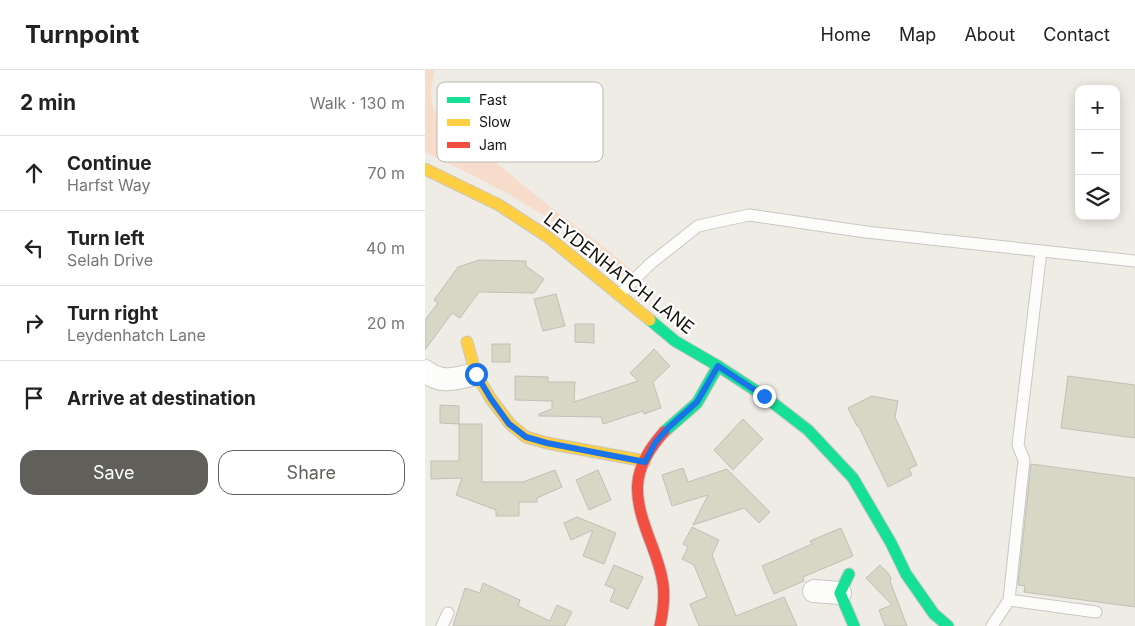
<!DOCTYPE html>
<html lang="en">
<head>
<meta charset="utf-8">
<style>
	body { margin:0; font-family:Inter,sans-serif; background:#f2f2f2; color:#222 }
	.controls { position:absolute; right:15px; top:15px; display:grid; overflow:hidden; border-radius:10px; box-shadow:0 2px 12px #0003 }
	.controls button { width:45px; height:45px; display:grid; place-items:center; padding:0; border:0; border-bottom:1px solid #e0e0e0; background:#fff; color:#222; font:25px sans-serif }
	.stop { position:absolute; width:15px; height:15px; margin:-11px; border:4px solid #1a73e8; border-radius:50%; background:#fff }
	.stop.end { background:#1a73e8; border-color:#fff; box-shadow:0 1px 5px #0008 }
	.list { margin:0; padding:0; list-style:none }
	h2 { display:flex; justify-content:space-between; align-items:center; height:65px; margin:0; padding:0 20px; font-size:21px }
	h2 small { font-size:16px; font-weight:400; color:#767676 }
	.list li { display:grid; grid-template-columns:32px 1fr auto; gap:15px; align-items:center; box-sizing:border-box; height:75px; padding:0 20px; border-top:1px solid #e0e0e0 }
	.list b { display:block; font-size:19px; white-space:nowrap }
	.list p { margin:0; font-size:16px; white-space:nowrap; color:#767676 }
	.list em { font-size:16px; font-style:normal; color:#767676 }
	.actions { display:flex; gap:10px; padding:15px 20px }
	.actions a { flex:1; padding:11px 0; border:1px solid #615f5a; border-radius:15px; text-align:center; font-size:18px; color:#615f5a }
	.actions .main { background:#615f5a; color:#fff }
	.icon { flex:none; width:28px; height:28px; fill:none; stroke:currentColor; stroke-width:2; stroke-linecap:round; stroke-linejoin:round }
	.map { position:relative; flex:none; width:710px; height:556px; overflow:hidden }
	header { display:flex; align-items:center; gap:30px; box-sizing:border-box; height:70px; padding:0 25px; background:#fff; border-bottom:1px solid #e0e0e0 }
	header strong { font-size:24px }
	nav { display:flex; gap:28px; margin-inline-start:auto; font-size:18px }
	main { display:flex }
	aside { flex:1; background:#fff }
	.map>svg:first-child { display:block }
	.green { fill:#f7dccb }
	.building { fill:#d6d7c4; stroke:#c0bfb9 }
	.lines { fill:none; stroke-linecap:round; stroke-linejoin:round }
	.lane-casing { stroke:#c9c7c2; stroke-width:13 }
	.street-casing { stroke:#c9c7c2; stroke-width:24 }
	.fast-casing { stroke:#c9c7c2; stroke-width:13 }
	.slow-casing { stroke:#c9c7c2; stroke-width:13 }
	.jam-casing { stroke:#c9c7c2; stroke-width:13 }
	.lane { stroke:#fcfcfb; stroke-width:11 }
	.street { stroke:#fcfcfb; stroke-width:22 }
	.fast { stroke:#16e098; stroke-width:11 }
	.slow { stroke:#ffcf43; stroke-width:11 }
	.jam { stroke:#f24e42; stroke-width:11 }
	.route { stroke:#1a73e8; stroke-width:6 }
	.labels { text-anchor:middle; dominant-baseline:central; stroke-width:4.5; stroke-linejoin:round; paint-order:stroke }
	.street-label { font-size:18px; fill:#15130f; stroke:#fff }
	.key { fill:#fff; stroke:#b9b8b7; stroke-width:1 }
	.key-label { font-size:14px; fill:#15130f }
</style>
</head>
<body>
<header>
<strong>Turnpoint</strong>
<nav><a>Home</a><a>Map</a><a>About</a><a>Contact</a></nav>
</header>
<main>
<aside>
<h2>2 min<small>Walk · 130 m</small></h2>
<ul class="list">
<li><svg class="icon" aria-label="ahead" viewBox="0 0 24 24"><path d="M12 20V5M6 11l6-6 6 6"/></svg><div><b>Continue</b><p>Harfst Way</p></div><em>70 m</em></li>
<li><svg class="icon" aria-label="left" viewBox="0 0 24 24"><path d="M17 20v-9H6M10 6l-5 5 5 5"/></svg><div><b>Turn left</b><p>Selah Drive</p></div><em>40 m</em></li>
<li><svg class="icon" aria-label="right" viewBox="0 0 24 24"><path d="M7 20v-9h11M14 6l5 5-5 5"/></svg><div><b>Turn right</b><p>Leydenhatch Lane</p></div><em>20 m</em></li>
<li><svg class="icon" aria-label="arrive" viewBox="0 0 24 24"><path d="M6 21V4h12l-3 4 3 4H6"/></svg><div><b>Arrive at destination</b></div></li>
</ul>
<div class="actions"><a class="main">Save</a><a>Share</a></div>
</aside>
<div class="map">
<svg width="710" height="556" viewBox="0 0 710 556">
	<rect width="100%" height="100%" fill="#eeece4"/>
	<path class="green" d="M0 0H10C6 15 4 27 10 42L125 137 170 170 208 201 201 207H198C175 187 151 167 126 150 87 124 42 102 0 82Z"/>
	<g class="building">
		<path d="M54 190 101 191V196L119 209 109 223 54 222 35 248 27 243 0 280V250L13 233 9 230 33 197Z"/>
		<path d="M131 224 140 256 118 261 109 229Z"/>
		<path d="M150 254H169V273L150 272Z"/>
		<rect x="67" y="274" width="18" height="18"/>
		<path d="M229 279 245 296 228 312 236 338 219 344 218 341 178 354 176 347 114 346V344L127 339V331L90 330V306L123 307V312H150L149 332 213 311 205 303Z"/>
		<path d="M643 306 710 315V368L636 358Z"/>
		<path d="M447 326 473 331 470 347 492 395 484 399 487 405 463 417 433 355 432 356 423 338Z"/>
		<path d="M15 335 34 336V354L15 353Z"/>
		<path d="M318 349 338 369 308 400 289 380Z"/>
		<path d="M34 354H57V412H98L130 400 137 417 112 428V432H94V446H71V440L31 425 37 408 6 409V391H34Z"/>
		<path d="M606 394 710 408V537L599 522 600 516 593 515Z"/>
		<path d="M258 398 263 412 302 399 345 442 334 453 319 438 268 455 283 425 247 436 237 405Z"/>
		<path d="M173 400 186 430 164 440 151 410Z"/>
		<path d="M152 447 191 463 179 494 158 486 168 460 146 470 139 453Z"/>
		<path d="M267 457 294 470 287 485 311 546 359 527 372 556H274L265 534 282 527 269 495 257 489 263 477 258 474Z"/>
		<path d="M416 458 428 486 378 507 379 511 349 524 337 496 387 474 385 471Z"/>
		<path d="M189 495 218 507 203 539 185 531 190 519 180 515Z"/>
		<path d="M455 495 464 504 466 509 465 511 482 556H460L454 540 467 535 441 508Z"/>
		<path d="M58 513 95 530 93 536 125 551 132 535 147 542 140 556H28L40 518 55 523Z"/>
	</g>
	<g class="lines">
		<g class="lane-casing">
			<g id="lane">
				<path d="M194 225 225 194 273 156 324 145 441 162 710 191"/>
				<path d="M584 530 671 542"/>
				<path d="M17 556 23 543"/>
				<path d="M567 556 584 530 599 390 593 375 616 181"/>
			</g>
		</g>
		<g class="street-casing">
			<g id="street">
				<path d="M0 301C18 315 30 308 51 304"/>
				<path d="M389 521 415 523"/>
			</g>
		</g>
		<g class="fast-casing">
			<g id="fast">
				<path d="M225 250 250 271 293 296 339 326 383 360 428 408 466 473 481 504 509 544 523 556"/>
				<path d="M239 362 272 333 293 296"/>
				<path d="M424 504 415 523 429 556"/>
			</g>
		</g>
		<g class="slow-casing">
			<g id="slow">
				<path d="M0 99 74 135 123 167 225 250"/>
				<path d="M42 272 51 304 66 329 85 354 101 367 122 373 220 391"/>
			</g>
		</g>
		<g class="jam-casing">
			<path id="jam" d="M235 556C238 542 240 528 238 514 236 499 231 486 226 473 208 426 204 401 239 362"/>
		</g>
		<use href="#lane" class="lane"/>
		<use href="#street" class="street"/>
		<use href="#fast" class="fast"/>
		<use href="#slow" class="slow"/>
		<use href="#jam" class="jam"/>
	</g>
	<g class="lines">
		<path class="route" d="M51 304 66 329 84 354 101 367 122 373 220 392 230 373 243 358 272 332 293 296 339 326"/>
	</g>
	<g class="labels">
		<g class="street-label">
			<text transform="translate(194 203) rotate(38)">LEYDENHATCH LANE</text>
		</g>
	</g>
	<rect x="12" y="12" width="166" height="80" rx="8" class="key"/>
	<rect x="22" y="27" width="23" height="6" fill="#16e098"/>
	<rect x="22" y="49" width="23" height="7" fill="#ffcf43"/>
	<rect x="22" y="72" width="23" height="6" fill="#f24e42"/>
	<g class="key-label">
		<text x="54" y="35">Fast</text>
		<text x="54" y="57">Slow</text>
		<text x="54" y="80">Jam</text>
	</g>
</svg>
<div class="controls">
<button>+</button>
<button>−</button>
<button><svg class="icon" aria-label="layers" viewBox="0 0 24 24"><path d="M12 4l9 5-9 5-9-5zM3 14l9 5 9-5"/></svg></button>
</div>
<div class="stop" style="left:51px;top:304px"></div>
<div class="stop end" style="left:339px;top:326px"></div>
</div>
</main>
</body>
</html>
